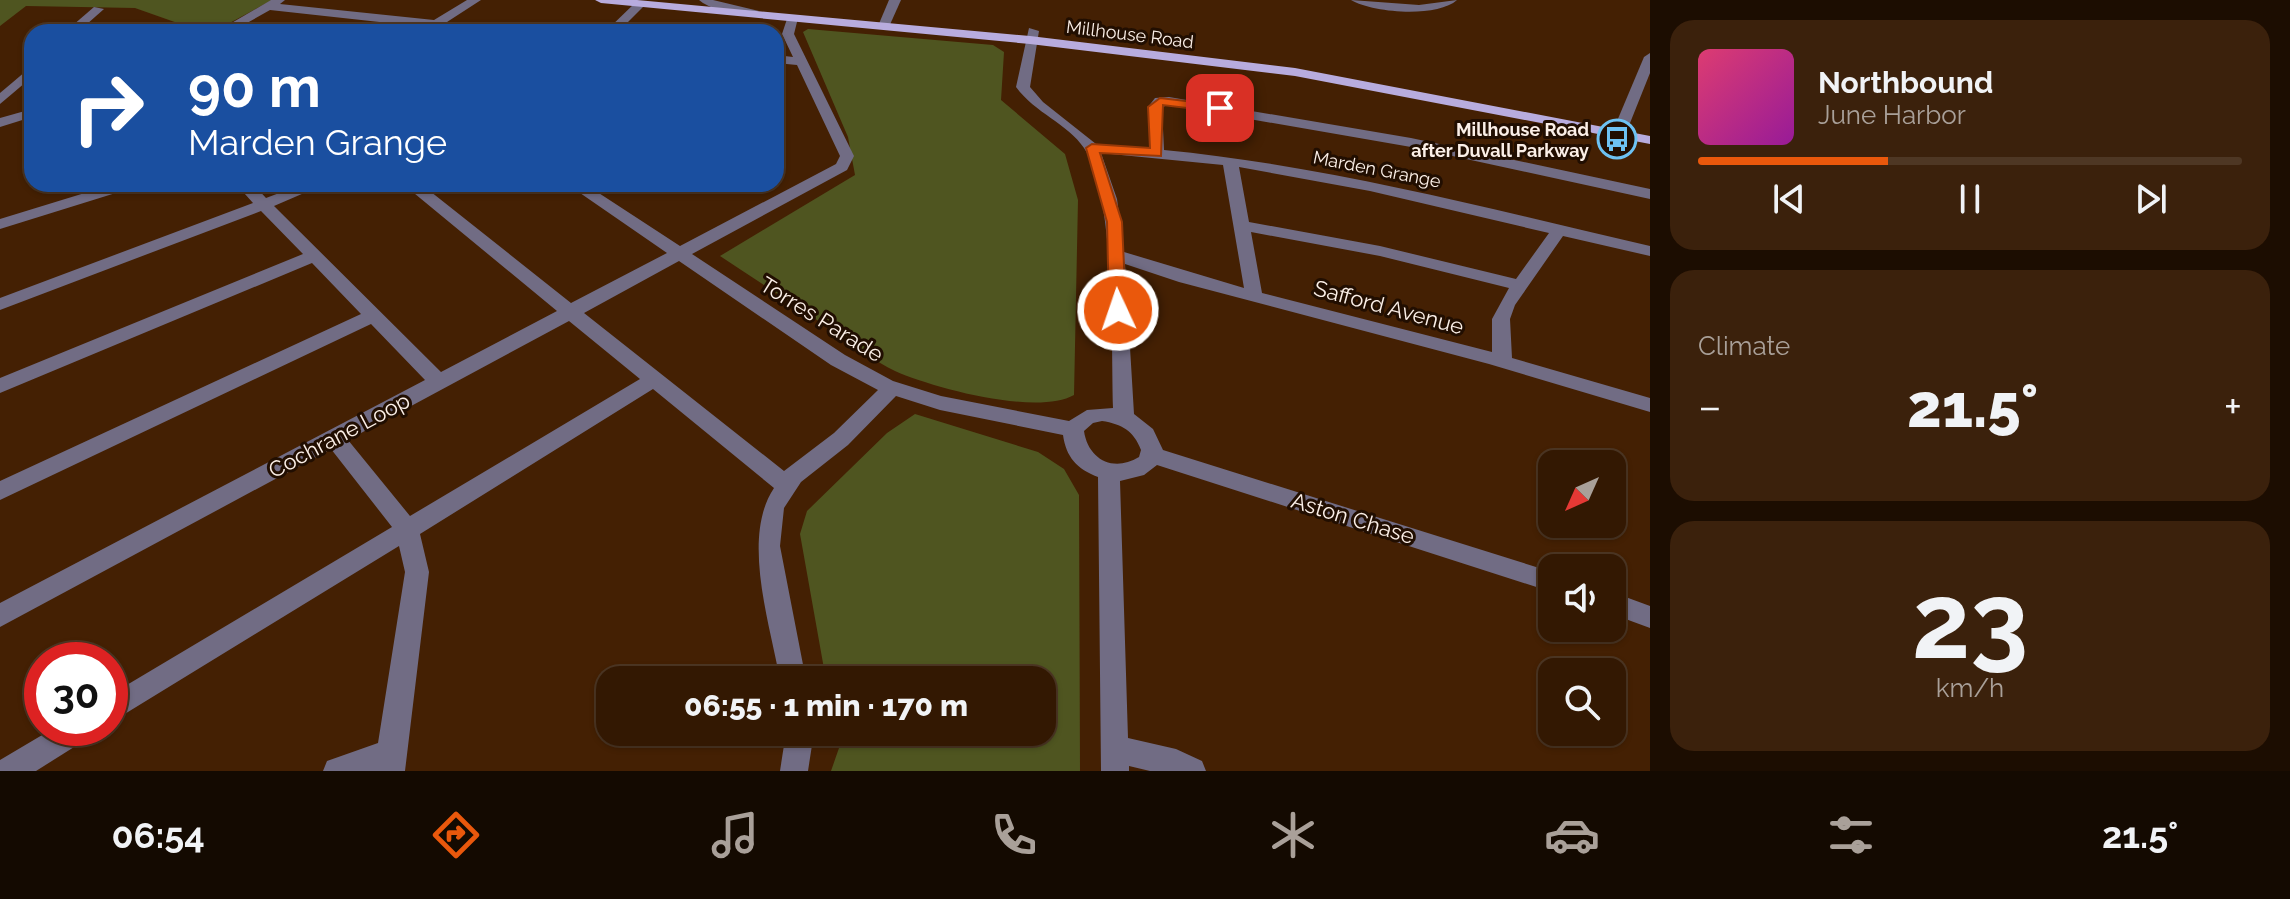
<!DOCTYPE html>
<html lang="en">
<head>
<meta charset="utf-8">
<style>
  :root { --surface:#331802; --page:#3b210c; --text:#f1f3f6; --muted:#a9a099; --line:#4e3724; --accent:#ea580c }
  body { margin:0; font-family:Raleway,sans-serif; background:var(--page); color:var(--text); height:100vh; display:flex; flex-direction:column; font-size:30px; white-space:nowrap }
  * { box-sizing:border-box; margin:0 }
  p { font-size:26px; color:var(--muted) }
  .icon { flex:none; width:44px; height:44px; fill:none; stroke:currentColor; stroke-width:2; stroke-linecap:round; stroke-linejoin:round }
  .map { position:relative; flex:1; overflow:hidden }
  .details { display:flex; flex-direction:column; gap:20px; padding:20px; background:#1c0d01; width:640px }
  .details>* { flex:none }
  .hud { position:absolute; left:24px; top:24px; width:760px; height:168px; border-radius:24px; box-shadow:0 2px 6px #0004,0 0 0 2px var(--line); background:#1a4fa0; color:#fff; overflow:hidden }
  .needle { width:52px; rotate:225deg }
  .buttons { position:absolute; left:1538px; top:450px; display:grid; gap:16px }
  .buttons a { display:grid; place-items:center; width:88px; height:88px; border-radius:16px; background:var(--surface); box-shadow:0 2px 6px #0004,0 0 0 2px var(--line); font-size:40px }
  .speed { position:absolute; left:24px; top:642px; display:flex; gap:16px; font-size:40px; font-weight:700; text-align:center }
  .speed>* { display:grid; place-content:center; width:104px; height:104px; border-radius:50%; background:var(--surface); box-shadow:0 2px 6px #0004,0 0 0 2px var(--line); line-height:1 }
  .speed .limit { border:12px solid #d22; background:#fff; color:#111 }
  .pin { position:absolute; display:grid; place-items:center; width:68px; height:68px; color:#fff; margin:-34px; border-radius:16px; box-shadow:0 4px 12px #0006 }
  .me { position:absolute; width:88px; margin:-44px; rotate:357deg; stroke-linejoin:round; filter:drop-shadow(0 0 6px #0008) }
  .turn { display:flex; align-items:center; gap:28px; height:168px; padding:0 32px; font-size:36px }
  .turn .icon { width:104px; height:104px; stroke-width:2.5 }
  .turn b { display:block; font-size:56px; line-height:68px }
  .big { font-size:60px; font-weight:800; line-height:1.1 }
  .details .widget { flex:1; display:flex; flex-direction:column; justify-content:center; gap:12px; min-width:0; padding:0 28px; border-radius:24px; background:var(--page) }
  .details .dial { align-items:center; gap:0 }
  .dial b { font-size:104px; line-height:1 }
  .song { display:flex; align-items:center; gap:24px }
  .cover { width:96px; height:96px; border-radius:12px; background:linear-gradient(135deg,hsl(340 70% 55%),hsl(300 70% 35%)) }
  .played { height:8px; border-radius:4px; background:linear-gradient(90deg,var(--accent) 35%,var(--line) 35%) }
  .keys { display:flex; justify-content:space-around; direction:ltr }
  .heat { display:flex; justify-content:space-between; align-items:center; font-size:44px; direction:ltr }
  .trip { position:absolute; left:596px; top:666px; width:460px; height:80px; border-radius:24px; background:var(--surface); box-shadow:0 2px 6px #0004,0 0 0 2px var(--line); font-weight:800; line-height:80px; text-align:center }
  .menu { display:flex; height:128px; justify-content:space-around; align-items:center; background:#140a01; color:var(--muted) }
  .menu .icon { width:56px; height:56px }
  .menu .selected { color:var(--accent) }
  .menu b { font-size:36px; color:var(--text) }
  main { display:flex; flex:1; min-height:0 }
  .map>svg:first-child { display:block }
  .green { fill:#4f5520 }
  .lines { fill:none; stroke-linecap:round; stroke-linejoin:round }
  .minor { fill:#716c84; fill-rule:evenodd }
  .major { fill:#b8acde; fill-rule:evenodd }
  .route { fill:#ea580c; stroke:#983908; stroke-width:2 }
  .labels { text-anchor:middle; dominant-baseline:central; stroke-width:6; stroke-linejoin:round; paint-order:stroke }
  .far-street-label { font-size:18px; fill:#fbefe7; stroke:#210e01 }
  .far-poi-label { font-size:18px; font-weight:bold; fill:#fbefe7; stroke:#210e01; text-anchor:end }
  .street-label { font-size:22px; fill:#fbefe7; stroke:#210e01 }
</style>
</head>
<body>
<main>
<div class="map">
<svg width="1650" height="771" viewBox="0 0 1650 771">
  <rect width="100%" height="100%" fill="#442003"/>
  <!-- green -->
  <g class="green">
    <path d="M 0,0 L 272,0 L 213,32 L 203,32 L 135,8 L 26,6 L 0,26 Z"/>
    <path d="M 808,29 L 993,45 L 1004,52 L 1001,100 L 1065,154 L 1078,200 L 1074,395 C 1037,416 933,388 895,371 C 875,362 856,346 838,334 C 799,308 759,282 720,256 L 855,175 L 848,137 L 803,32 Z"/>
    <path d="M 915,414 L 1038,452 L 1064,469 L 1079,495 L 1080,771 L 831,771 L 839,748 L 836,732 L 1042,732 L 1042,680 L 826,680 L 800,534 L 807,511 L 887,433 Z"/>
  </g>
  <g class="lines">
    <!-- minor -->
    <g class="minor">
      <path d="M 271,0 L 285,0 L 280,4 L 434,20 L 467,0 L 481,0 L 447,22 L 508,28 L 514,32 L 438,28 L 431,31 L 425,27 L 270,10 L 231,32 L 216,32 Z"/>
      <path d="M 699,0 L 713,0 L 759,11 C 745,19 712,11 699,0 Z"/>
      <path d="M 889,0 L 901,0 L 888,29 L 880,29 L 878,26 Z"/>
      <path d="M 1351,0 L 1419,5 L 1457,0 C 1437,18 1373,13 1351,0 Z"/>
      <path d="M 636,2 L 646,4 L 618,32 L 605,32 Z"/>
      <path d="M 94,7 L 104,9 L 78,32 L 65,32 Z"/>
      <path d="M 788,16 L 798,18 L 794,34 L 854,156 L 847,170 L 692,254 L 845,355 L 893,381 L 941,396 L 1069,421 L 1087,410 L 1113,408 C 1111,347 1116,196 1084,148 C 1068,124 1035,113 1016,87 L 1029,28 L 1039,31 L 1030,87 L 1043,102 L 1096,144 L 1150,149 L 1148,107 L 1155,98 L 1169,97 L 1411,138 L 1650,189 L 1650,199 L 1411,147 L 1169,105 L 1162,107 L 1164,150 C 1329,166 1490,209 1650,246 L 1650,256 L 1563,236 L 1515,305 L 1510,319 L 1512,358 L 1650,398 L 1650,412 L 1489,364 L 1179,282 L 1125,264 L 1134,414 L 1153,429 L 1163,450 L 1552,572 L 1552,592 L 1157,465 L 1144,475 L 1120,481 L 1128,738 L 1176,749 L 1202,761 L 1206,771 L 1150,771 L 1129,766 L 1129,771 L 1101,771 L 1098,477 C 1077,469 1066,457 1063,435 L 940,410 L 896,396 L 848,445 L 801,482 L 784,508 L 780,546 L 806,680 L 780,680 C 770,624 741,537 774,488 L 653,389 L 420,534 L 429,572 L 405,771 L 323,771 L 327,761 L 378,743 L 405,572 L 399,546 L 110,723 L 110,695 L 392,527 L 331,449 L 0,627 L 0,603 L 425,380 L 371,324 L 0,500 L 0,481 L 361,314 L 312,263 L 0,393 L 0,378 L 303,254 L 261,211 L 0,310 L 0,298 L 253,203 L 236,184 L 253,184 L 266,198 L 303,184 L 325,184 L 274,206 L 441,372 L 557,311 L 403,184 L 421,184 L 571,303 L 667,253 L 567,184 L 585,184 L 680,246 L 836,164 L 840,156 L 797,65 L 776,63 L 776,55 L 793,57 L 782,34 ZM 1101,153 L 1223,165 L 1244,288 L 1124,252 L 1117,199 ZM 1239,167 L 1370,191 L 1549,233 L 1516,279 L 1380,246 L 1249,222 ZM 1251,232 L 1380,256 L 1509,288 L 1492,319 L 1492,352 L 1262,293 ZM 679,261 L 831,365 L 878,390 L 834,433 L 784,471 L 584,313 ZM 569,321 L 640,379 L 410,516 L 348,440 ZM 1102,421 C 1122,424 1134,431 1141,450 L 1139,457 C 1113,473 1088,459 1084,431 L 1093,423 Z"/>
      <path d="M 1650,53 L 1650,73 L 1626,133 L 1624,136 L 1614,136 L 1612,133 L 1644,57 Z"/>
      <path d="M 32,66 L 32,77 L 0,104 L 0,93 Z"/>
      <path d="M 32,109 L 32,117 L 0,127 L 0,118 Z"/>
      <path d="M 114,184 L 138,184 L 135,187 L 0,229 L 0,219 Z"/>
      <path d="M 1612,592 L 1650,606 L 1650,628 L 1612,614 Z"/>
      <path d="M 54,728 L 94,728 L 90,737 L 36,771 L 0,771 L 0,760 Z"/>
      <path d="M 786,732 L 814,732 L 808,771 L 780,771 Z"/>
    </g>
    <!-- major -->
    <path class="major" d="M 595,0 L 637,0 L 1030,36 L 1295,68 L 1650,136 L 1650,144 L 1295,76 L 1030,44 L 601,3 Z"/>
  </g>
  <!-- route -->
  <path class="route" d="M 1160,98 L 1220,105 L 1227,108 L 1220,112 L 1163,105 L 1161,156 L 1100,153 L 1122,222 L 1126,310 L 1118,315 L 1109,310 L 1107,222 L 1086,148 L 1092,144 L 1150,148 L 1148,107 Z"/>
  <!-- icons -->
  <defs>
    <symbol id="bus-ring" viewBox="-11 -11 22 22"><circle r="9.5" fill="#210e01" stroke="#6dc2f3" stroke-width="1.5"/><path d="M-5-6H5V4H4V6H2V4H-2V6H-4V4H-5ZM-3.5-4V0h7V-4ZM-3.5 1.2v1.5H-2V1.2ZM2 1.2v1.5H3.5V1.2Z" fill="#6dc2f3"/></symbol>
  </defs>
  <g fill-rule="evenodd">
    <use href="#bus-ring" x="1595" y="117" width="44" height="44"/>
  </g>
  <g class="labels">
    <!-- far-street labels -->
    <g class="far-street-label">
      <text transform="translate(1130 34) rotate(7)">Millhouse Road</text>
      <text transform="translate(1377 169) rotate(11)">Marden Grange</text>
    </g>
    <!-- far-poi labels -->
    <g class="far-poi-label">
      <text x="1589" y="129">Millhouse Road<tspan x="1589" dy="21">after Duvall Parkway</tspan></text>
    </g>
    <!-- street labels -->
    <g class="street-label">
      <text transform="translate(1389 307) rotate(15)">Safford Avenue</text>
      <text transform="translate(822 319) rotate(32)">Torres Parade</text>
      <text transform="translate(339 435) rotate(-28)">Cochrane Loop</text>
      <text transform="translate(1353 518) rotate(17)">Aston Chase</text>
    </g>
  </g>
</svg>
<div class="buttons">
<a><svg class="needle" viewBox="-14 -14 28 28"><path d="M0-13l5 13h-10z" fill="#e53935"/><path d="M0 13l5-13h-10z" fill="#a9a099"/></svg></a>
<a><svg class="icon" aria-label="sound" viewBox="0 0 24 24"><path d="M4 9h4l5-4v14l-5-4H4zM17 9q2 3 0 6"/></svg></a>
<a><svg class="icon" aria-label="search" viewBox="0 0 24 24"><circle cx="10" cy="10" r="6"/><path d="M15 15l6 6"/></svg></a>
</div>
<div class="speed"><div class="limit">30</div></div>
<div class="pin" style="left:1220px;top:108px;background:#d93025"><svg class="icon" aria-label="arrive" viewBox="0 0 24 24"><path d="M6 21V4h12l-3 4 3 4H6"/></svg></div>
<svg class="me" style="left:1118px;top:310px" viewBox="-20 -20 40 40"><circle r="17" fill="#ea580c" stroke="#fff" stroke-width="3"/><path d="M0-11L8 9 0 5-8 9z" fill="#fff"/></svg>
<div class="trip">06:55 · 1 min · 170 m</div>
<div class="hud">
<div class="turn"><svg class="icon" aria-label="right" viewBox="0 0 24 24"><path d="M7 20v-9h11M14 6l5 5-5 5"/></svg><div><b>90 m</b>Marden Grange</div></div>
</div>
</div>
<section class="details">
<div class="widget">
<div class="song"><i class="cover"></i><div><b>Northbound</b><p>June Harbor</p></div></div>
<div class="played"></div>
<div class="keys"><svg class="icon" aria-label="previous" viewBox="0 0 24 24"><path d="M18 5L8 12l10 7zM5 5v14"/></svg><svg class="icon" aria-label="pause" viewBox="0 0 24 24"><path d="M8 5v14M16 5v14"/></svg><svg class="icon" aria-label="next" viewBox="0 0 24 24"><path d="M6 5l10 7-10 7zM19 5v14"/></svg></div>
</div>
<div class="widget"><p>Climate</p>
<div class="heat"><a>−</a><b class="big">21.5°</b><a>+</a></div>
</div>
<div class="widget dial"><b>23</b><p>km/h</p></div>
</section>
</main>
<nav class="menu">
<b>06:54</b>
<svg class="icon selected" aria-label="directions" viewBox="0 0 24 24"><path d="M12 3l9 9-9 9-9-9zM9 14v-3h6M13 9l2 2-2 2"/></svg>
<svg class="icon" aria-label="music" viewBox="0 0 24 24"><path d="M9 18V5l10-2v13"/><circle cx="6" cy="18" r="3"/><circle cx="16" cy="16" r="3"/></svg>
<svg class="icon" aria-label="phone" viewBox="0 0 24 24"><path d="M5 4h4l2 5-3 2q2 4 5 5l2-3 5 2v4C11 20 4 13 5 4z"/></svg>
<svg class="icon" aria-label="climate" viewBox="0 0 24 24"><path d="M12 3v18M4 7l16 10M4 17L20 7"/></svg>
<svg class="icon" aria-label="car" viewBox="0 0 24 24"><path d="M5 17H2v-5l4-1 3-4h7l3 4 3 1v5h-3M9 17h6M6 11h13"/><circle cx="7" cy="17" r="2"/><circle cx="17" cy="17" r="2"/></svg>
<svg class="icon" aria-label="filters" viewBox="0 0 24 24"><path d="M4 7h16M4 17h16"/><circle cx="9" cy="7" r="2"/><circle cx="15" cy="17" r="2"/></svg>
<b>21.5°</b>
</nav>
</body>
</html>
